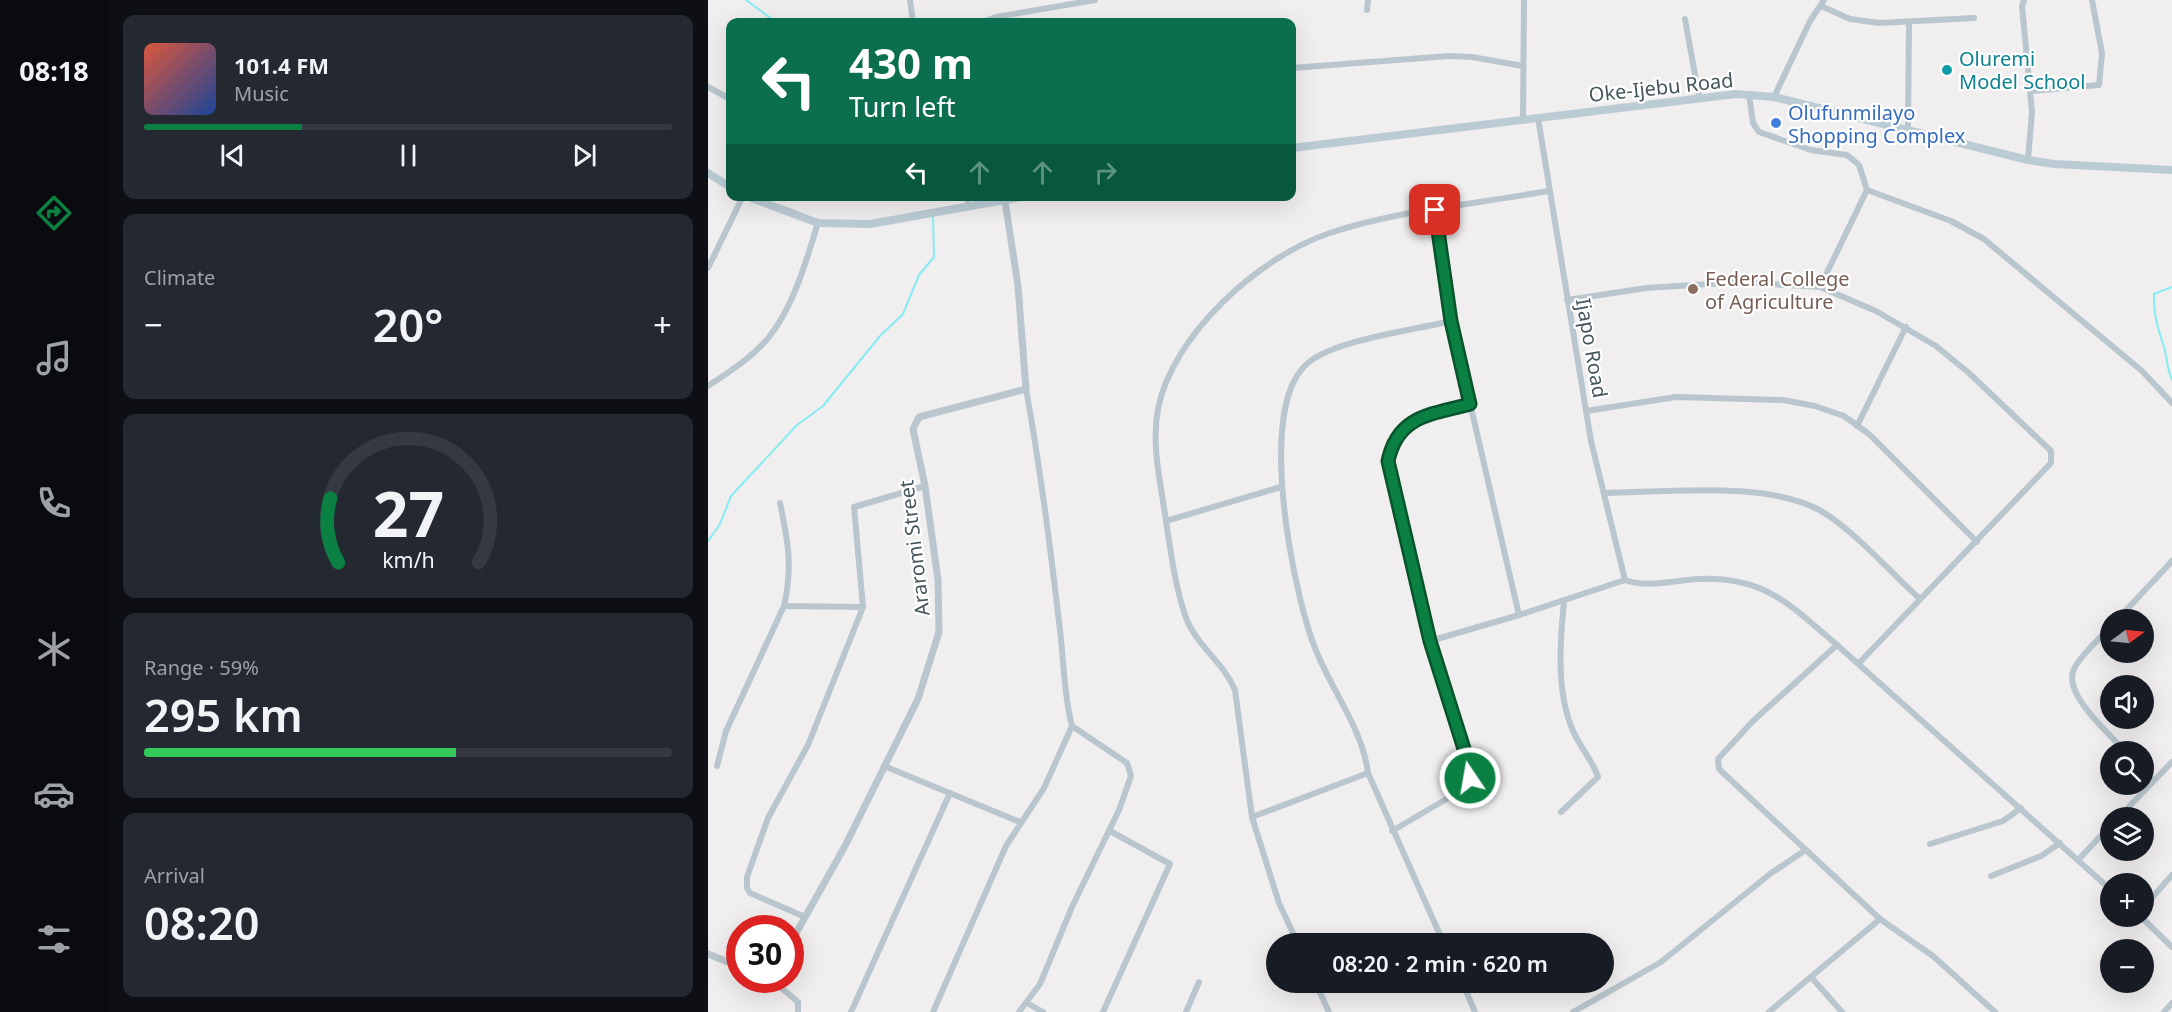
<!DOCTYPE html>
<html lang="en">
<head>
<meta charset="utf-8">
<style>
  :root { --surface:#171b24; --page:#242831; --text:#f1f3f6; --muted:#9ea1a6; --line:#363941; --accent:#0b8043 }
  body { margin:0; font-family:"Noto Sans",sans-serif; background:var(--page); color:var(--text); height:100vh; display:flex; flex-direction:column; font-size:22px; white-space:nowrap }
  * { box-sizing:border-box; margin:0 }
  p { font-size:20px; color:var(--muted) }
  .icon { flex:none; width:33px; height:33px; fill:none; stroke:currentColor; stroke-width:2; stroke-linecap:round; stroke-linejoin:round }
  .map { position:relative; flex:1; overflow:hidden }
  .panel { display:flex; flex-direction:column; gap:15px; padding:15px; background:#0d0f14; width:600px }
  .panel>* { flex:none }
  .top-card { position:absolute; left:18px; top:18px; width:570px; height:183px; border-radius:12px; box-shadow:0 6px 24px #0002; background:#0b6e4f; color:#fff; overflow:hidden }
  .needle { width:39px; rotate:75deg }
  .buttons { position:absolute; left:1392px; top:609px; display:grid; gap:12px }
  .buttons a { display:grid; place-items:center; width:54px; height:54px; border-radius:50%; background:var(--surface); box-shadow:0 6px 24px #0002; font-size:30px }
  .speed { position:absolute; left:18px; top:915px; display:flex; gap:12px; font-size:30px; font-weight:700; text-align:center }
  .speed>* { display:grid; place-content:center; width:78px; height:78px; border-radius:50%; background:var(--surface); box-shadow:0 6px 24px #0002; line-height:1 }
  .speed .limit { border:9px solid #d22; background:#fff; color:#111 }
  .pin { position:absolute; display:grid; place-items:center; width:51px; height:51px; color:#fff; margin:-26px; border-radius:12px; box-shadow:0 3px 9px #0006 }
  .me { position:absolute; width:66px; margin:-33px; rotate:348deg; stroke-linejoin:round; filter:drop-shadow(0 0 4px #0008) }
  .turn { display:flex; align-items:center; gap:21px; height:126px; padding:0 24px; font-size:27px }
  .turn .icon { width:78px; height:78px; stroke-width:2.5 }
  .turn b { display:block; font-size:42px; line-height:51px }
  .lanes { display:flex; align-items:center; height:57px; padding:0 24px; background:#0003; justify-content:center; gap:30px; direction:ltr }
  .lanes .off { opacity:.35 }
  .big { font-size:45px; font-weight:600; line-height:1.1 }
  .panel .widget { flex:1; display:flex; flex-direction:column; justify-content:center; gap:9px; min-width:0; padding:0 21px; border-radius:12px; background:var(--page) }
  .panel .dial { align-items:center; gap:0 }
  .dial svg { height:156px; overflow:visible; fill:none; stroke:var(--line); stroke-width:7; stroke-linecap:round; text-anchor:middle }
  .dial text { fill:var(--text); stroke:none }
  .song { display:flex; align-items:center; gap:18px }
  .cover { width:72px; height:72px; border-radius:9px; background:linear-gradient(135deg,hsl(10 70% 55%),hsl(220 70% 35%)) }
  .played { height:6px; border-radius:3px; background:linear-gradient(90deg,var(--accent) 30%,var(--line) 30%) }
  .keys { display:flex; justify-content:space-around; direction:ltr }
  .heat { display:flex; justify-content:space-between; align-items:center; font-size:33px; direction:ltr }
  .charge { height:9px; border-radius:4px; background:linear-gradient(90deg,#34c759 59%,var(--line) 0) }
  .trip { position:absolute; left:558px; top:933px; width:348px; height:60px; border-radius:30px; background:var(--surface); box-shadow:0 6px 24px #0002; font-weight:600; line-height:60px; text-align:center }
  main { display:flex; flex:1; min-height:0 }
  .tabs { display:flex; flex-direction:column; width:108px; justify-content:space-around; align-items:center; background:#090b0e; color:var(--muted) }
  .tabs .icon { width:42px; height:42px }
  .tabs .selected { color:var(--accent) }
  .tabs b { font-size:27px; color:var(--text) }
  .map>svg:first-child { display:block }
  .lines { fill:none; stroke-linecap:round; stroke-linejoin:round }
  .stream { stroke:#84ecf2; stroke-width:2 }
  .minor { stroke:#b9c6cd; stroke-width:6 }
  .tertiary { stroke:#b9c6cd; stroke-width:7 }
  .secondary { stroke:#bbcbd4; stroke-width:8 }
  .route-casing { stroke:#07532c; stroke-width:15 }
  .route { stroke:#0b8043; stroke-width:10 }
  .culture-dot { fill:#0f9aa8; stroke:#fff; stroke-width:2 }
  .shop-dot { fill:#3f7fe0; stroke:#fff; stroke-width:2 }
  .education-dot { fill:#8d6e63; stroke:#fff; stroke-width:2 }
  .labels { text-anchor:middle; dominant-baseline:central; stroke-width:4.5; stroke-linejoin:round; paint-order:stroke }
  .culture-label { font-size:20px; fill:#0d838f; stroke:#fff; text-anchor:start }
  .street-label { font-size:20px; fill:#45565d; stroke:#fff }
  .shop-label { font-size:20px; fill:#366cbe; stroke:#fff; text-anchor:start }
  .education-label { font-size:20px; fill:#785e54; stroke:#fff; text-anchor:start }
</style>
</head>
<body>
<main>
<nav class="tabs">
<b>08:18</b>
<svg class="icon selected" aria-label="directions" viewBox="0 0 24 24"><path d="M12 3l9 9-9 9-9-9zM9 14v-3h6M13 9l2 2-2 2"/></svg>
<svg class="icon" aria-label="music" viewBox="0 0 24 24"><path d="M9 18V5l10-2v13"/><circle cx="6" cy="18" r="3"/><circle cx="16" cy="16" r="3"/></svg>
<svg class="icon" aria-label="phone" viewBox="0 0 24 24"><path d="M5 4h4l2 5-3 2q2 4 5 5l2-3 5 2v4C11 20 4 13 5 4z"/></svg>
<svg class="icon" aria-label="climate" viewBox="0 0 24 24"><path d="M12 3v18M4 7l16 10M4 17L20 7"/></svg>
<svg class="icon" aria-label="car" viewBox="0 0 24 24"><path d="M5 17H2v-5l4-1 3-4h7l3 4 3 1v5h-3M9 17h6M6 11h13"/><circle cx="7" cy="17" r="2"/><circle cx="17" cy="17" r="2"/></svg>
<svg class="icon" aria-label="filters" viewBox="0 0 24 24"><path d="M4 7h16M4 17h16"/><circle cx="9" cy="7" r="2"/><circle cx="15" cy="17" r="2"/></svg>
</nav>
<section class="panel">
<div class="widget">
<div class="song"><i class="cover"></i><div><b>101.4 FM</b><p>Music</p></div></div>
<div class="played"></div>
<div class="keys"><svg class="icon" aria-label="previous" viewBox="0 0 24 24"><path d="M18 5L8 12l10 7zM5 5v14"/></svg><svg class="icon" aria-label="pause" viewBox="0 0 24 24"><path d="M8 5v14M16 5v14"/></svg><svg class="icon" aria-label="next" viewBox="0 0 24 24"><path d="M6 5l10 7-10 7zM19 5v14"/></svg></div>
</div>
<div class="widget"><p>Climate</p>
<div class="heat"><a>−</a><b class="big">20°</b><a>+</a></div>
</div>
<div class="widget dial"><svg viewBox="0 0 100 80">
<path d="M14 69A42 42 0 1 1 86 69"/>
<path d="M14 69A42 42 0 0 1 10 36" stroke="#0b8043"/>
<text x="50" y="56" font-size="32" font-weight="700">27</text>
<text x="50" y="72" font-size="11">km/h</text>
</svg></div>
<div class="widget"><p>Range · 59%</p><b class="big">295 km</b><div class="charge"></div></div>
<div class="widget"><p>Arrival</p><b class="big">08:20</b></div>
</section>
<div class="map">
<svg width="1464" height="1012" viewBox="0 0 1464 1012">
  <rect width="100%" height="100%" fill="#f1eeef"/>
  <g class="lines">
    <!-- stream -->
    <g class="stream">
      <path d="M 38,0 L 68,22"/>
      <path d="M 1464,287 L 1446,294 C 1446,317 1449,326 1456,347 C 1459,358 1459,369 1464,380"/>
      <path d="M 0,541 L 12,524 L 23,496 L 89,425 L 115,406 L 172,336 L 195,314 L 211,275 L 226,257 L 225,216"/>
    </g>
    <!-- minor -->
    <g class="minor">
      <path d="M 202,0 L 205,22"/>
      <path d="M 1316,0 L 1314,6 L 1324,112 L 1320,160"/>
      <path d="M 1113,6 L 1142,19 L 1171,23 L 1266,18"/>
      <path d="M 659,10 L 660,0"/>
      <path d="M 977,19 L 991,97"/>
      <path d="M 275,22 L 288,17 L 387,0"/>
      <path d="M 584,68 L 741,56 L 764,57 L 815,66"/>
      <path d="M 0,87 L 22,99"/>
      <path d="M 1323,91 L 1391,85 L 1394,53 L 1384,0"/>
      <path d="M 1041,94 L 1045,123 L 1051,132 L 1103,150 L 1139,155 L 1151,165 L 1159,190 L 1112,287"/>
      <path d="M 1066,97 L 1102,21 L 1116,0"/>
      <path d="M 830,118 L 883,441 L 917,580"/>
      <path d="M 815,121 L 816,0"/>
      <path d="M 1200,130 L 1201,23"/>
      <path d="M 1159,190 L 1243,221 L 1276,239 L 1434,371 L 1464,403"/>
      <path d="M 259,196 L 261,207"/>
      <path d="M 0,268 L 35,196"/>
      <path d="M 859,300 L 938,288 L 1032,282 L 1112,287 L 1168,311 L 1228,346 L 1261,373 L 1343,451 L 1343,463 L 1151,663"/>
      <path d="M 0,386 C 21,372 45,357 61,337 C 86,306 98,261 110,223"/>
      <path d="M 878,411 L 968,397 L 1075,400 L 1107,406 L 1136,416 L 1161,434 L 1269,542"/>
      <path d="M 1149,426 L 1198,327"/>
      <path d="M 896,493 C 958,492 1069,479 1121,516 C 1153,538 1183,573 1212,599"/>
      <path d="M 72,503 C 80,541 85,567 76,606"/>
      <path d="M 458,521 L 573,487"/>
      <path d="M 811,615 L 917,580 C 939,588 965,581 989,579 C 1057,576 1081,604 1129,645 L 1402,889"/>
      <path d="M 1409,620 L 1464,561"/>
      <path d="M 1402,627 C 1391,640 1373,654 1366,669 C 1354,694 1402,734 1418,752"/>
      <path d="M 722,641 L 811,615 L 743,321 L 727,210"/>
      <path d="M 1129,645 L 1045,721 L 1010,759 L 1011,769 L 1172,919 L 1225,956 L 1287,1012"/>
      <path d="M 9,766 L 18,731 L 76,606 L 155,607"/>
      <path d="M 176,766 L 312,822"/>
      <path d="M 1436,771 L 1445,781"/>
      <path d="M 660,773 C 654,725 619,685 604,640 C 584,583 548,405 600,363 C 627,340 706,330 743,321"/>
      <path d="M 853,812 L 890,777 C 885,761 872,747 865,731 C 848,692 852,642 856,601"/>
      <path d="M 544,817 L 660,773 L 736,944"/>
      <path d="M 1410,818 L 1464,762"/>
      <path d="M 684,831 L 752,791 L 759,785 L 763,771 L 722,641 L 680,461 C 690,416 723,415 762,404"/>
      <path d="M 1222,844 L 1295,821 L 1313,808"/>
      <path d="M 1371,859 L 1402,826"/>
      <path d="M 1283,876 L 1333,856 L 1352,843"/>
      <path d="M 1436,907 L 1464,875"/>
      <path d="M 1432,916 L 1464,947"/>
      <path d="M 97,917 L 42,893 L 39,888 L 39,877 L 60,818 L 100,745 L 155,607 L 146,507 L 217,486"/>
      <path d="M 590,944 L 571,903 L 544,817 L 527,690 C 515,661 487,645 477,615 C 467,585 463,553 458,521 C 453,484 443,446 450,409 C 464,335 552,256 622,233 C 691,210 768,204 840,191"/>
      <path d="M 1103,977 L 1134,1012"/>
      <path d="M 64,980 L 90,1002 L 90,1012"/>
      <path d="M 607,982 L 621,1012"/>
      <path d="M 754,982 L 767,1012"/>
      <path d="M 319,1003 L 335,1012"/>
      <path d="M 143,1012 L 242,793"/>
      <path d="M 225,1012 L 298,846 L 336,788 L 364,726"/>
      <path d="M 311,1012 L 332,984 L 364,907 L 411,810 L 423,776 L 419,763 L 364,726 C 355,692 356,657 351,622 C 342,544 332,466 318,389"/>
      <path d="M 395,1012 L 462,864 L 402,831"/>
      <path d="M 478,1012 L 491,982"/>
      <path d="M 865,1012 L 953,962 L 1062,874 L 1096,851"/>
      <path d="M 1061,1012 L 1172,919"/>
      <path d="M 1456,1012 L 1464,1003"/>
    </g>
    <!-- tertiary -->
    <g class="tertiary">
      <path d="M 82,944 L 137,846 L 210,699 L 231,632 L 230,580 L 217,486 L 205,429 L 211,417 L 318,389 L 310,286 L 297,201"/>
      <path d="M 0,954 L 32,967"/>
    </g>
    <!-- secondary -->
    <g class="secondary">
      <path d="M 584,148 L 1028,94 L 1066,97 L 1320,160 L 1346,164 L 1464,170"/>
      <path d="M 0,173 L 22,187"/>
      <path d="M 38,196 L 110,223 L 162,224 L 319,196"/>
    </g>
  </g>
  <g class="lines">
    <defs>
      <path id="route" d="M 727,210 L 743,321 L 762,404 C 723,415 690,415 680,461 L 722,641 L 763,771 L 762,778"/>
    </defs>
    <!-- route casing -->
    <use href="#route" class="route-casing"/>
    <!-- route -->
    <use href="#route" class="route"/>
  </g>
  <!-- markers -->
  <circle class="culture-dot" cx="1239" cy="70" r="6"/>
  <circle class="shop-dot" cx="1068" cy="123" r="6"/>
  <circle class="education-dot" cx="985" cy="289" r="6"/>
  <g class="labels">
    <!-- culture labels -->
    <g class="culture-label">
      <text x="1251" y="58">Oluremi<tspan x="1251" dy="23">Model School</tspan></text>
    </g>
    <!-- street labels -->
    <g class="street-label">
      <text transform="translate(953 87) rotate(-6)">Oke-Ijebu Road</text>
      <text transform="translate(884 348) rotate(80)">Ijapo Road</text>
      <text transform="translate(206 548) rotate(-97)">Araromi Street</text>
    </g>
    <!-- shop labels -->
    <g class="shop-label">
      <text x="1080" y="112">Olufunmilayo<tspan x="1080" dy="23">Shopping Complex</tspan></text>
    </g>
    <!-- education labels -->
    <g class="education-label">
      <text x="997" y="278">Federal College<tspan x="997" dy="23">of Agriculture</tspan></text>
    </g>
  </g>
</svg>
<div class="buttons">
<a><svg class="needle" viewBox="-14 -14 28 28"><path d="M0-13l5 13h-10z" fill="#e53935"/><path d="M0 13l5-13h-10z" fill="#9ea1a6"/></svg></a>
<a><svg class="icon" aria-label="sound" viewBox="0 0 24 24"><path d="M4 9h4l5-4v14l-5-4H4zM17 9q2 3 0 6"/></svg></a>
<a><svg class="icon" aria-label="search" viewBox="0 0 24 24"><circle cx="10" cy="10" r="6"/><path d="M15 15l6 6"/></svg></a>
<a><svg class="icon" aria-label="layers" viewBox="0 0 24 24"><path d="M12 4l9 5-9 5-9-5zM3 14l9 5 9-5"/></svg></a>
<a>+</a>
<a>−</a>
</div>
<div class="speed"><div class="limit">30</div></div>
<div class="pin" style="left:727px;top:210px;background:#d93025"><svg class="icon" aria-label="arrive" viewBox="0 0 24 24"><path d="M6 21V4h12l-3 4 3 4H6"/></svg></div>
<svg class="me" style="left:762px;top:778px" viewBox="-20 -20 40 40"><circle r="17" fill="#0b8043" stroke="#fff" stroke-width="3"/><path d="M0-11L8 9 0 5-8 9z" fill="#fff"/></svg>
<div class="trip">08:20 · 2 min · 620 m</div>
<div class="top-card">
<div class="turn"><svg class="icon" aria-label="left" viewBox="0 0 24 24"><path d="M17 20v-9H6M10 6l-5 5 5 5"/></svg><div><b>430 m</b>Turn left</div></div>
<div class="lanes"><svg class="icon" aria-label="left" viewBox="0 0 24 24"><path d="M17 20v-9H6M10 6l-5 5 5 5"/></svg><svg class="icon off" aria-label="ahead" viewBox="0 0 24 24"><path d="M12 20V5M6 11l6-6 6 6"/></svg><svg class="icon off" aria-label="ahead" viewBox="0 0 24 24"><path d="M12 20V5M6 11l6-6 6 6"/></svg><svg class="icon off" aria-label="right" viewBox="0 0 24 24"><path d="M7 20v-9h11M14 6l5 5-5 5"/></svg></div>
</div>
</div>
</main>
</body>
</html>
